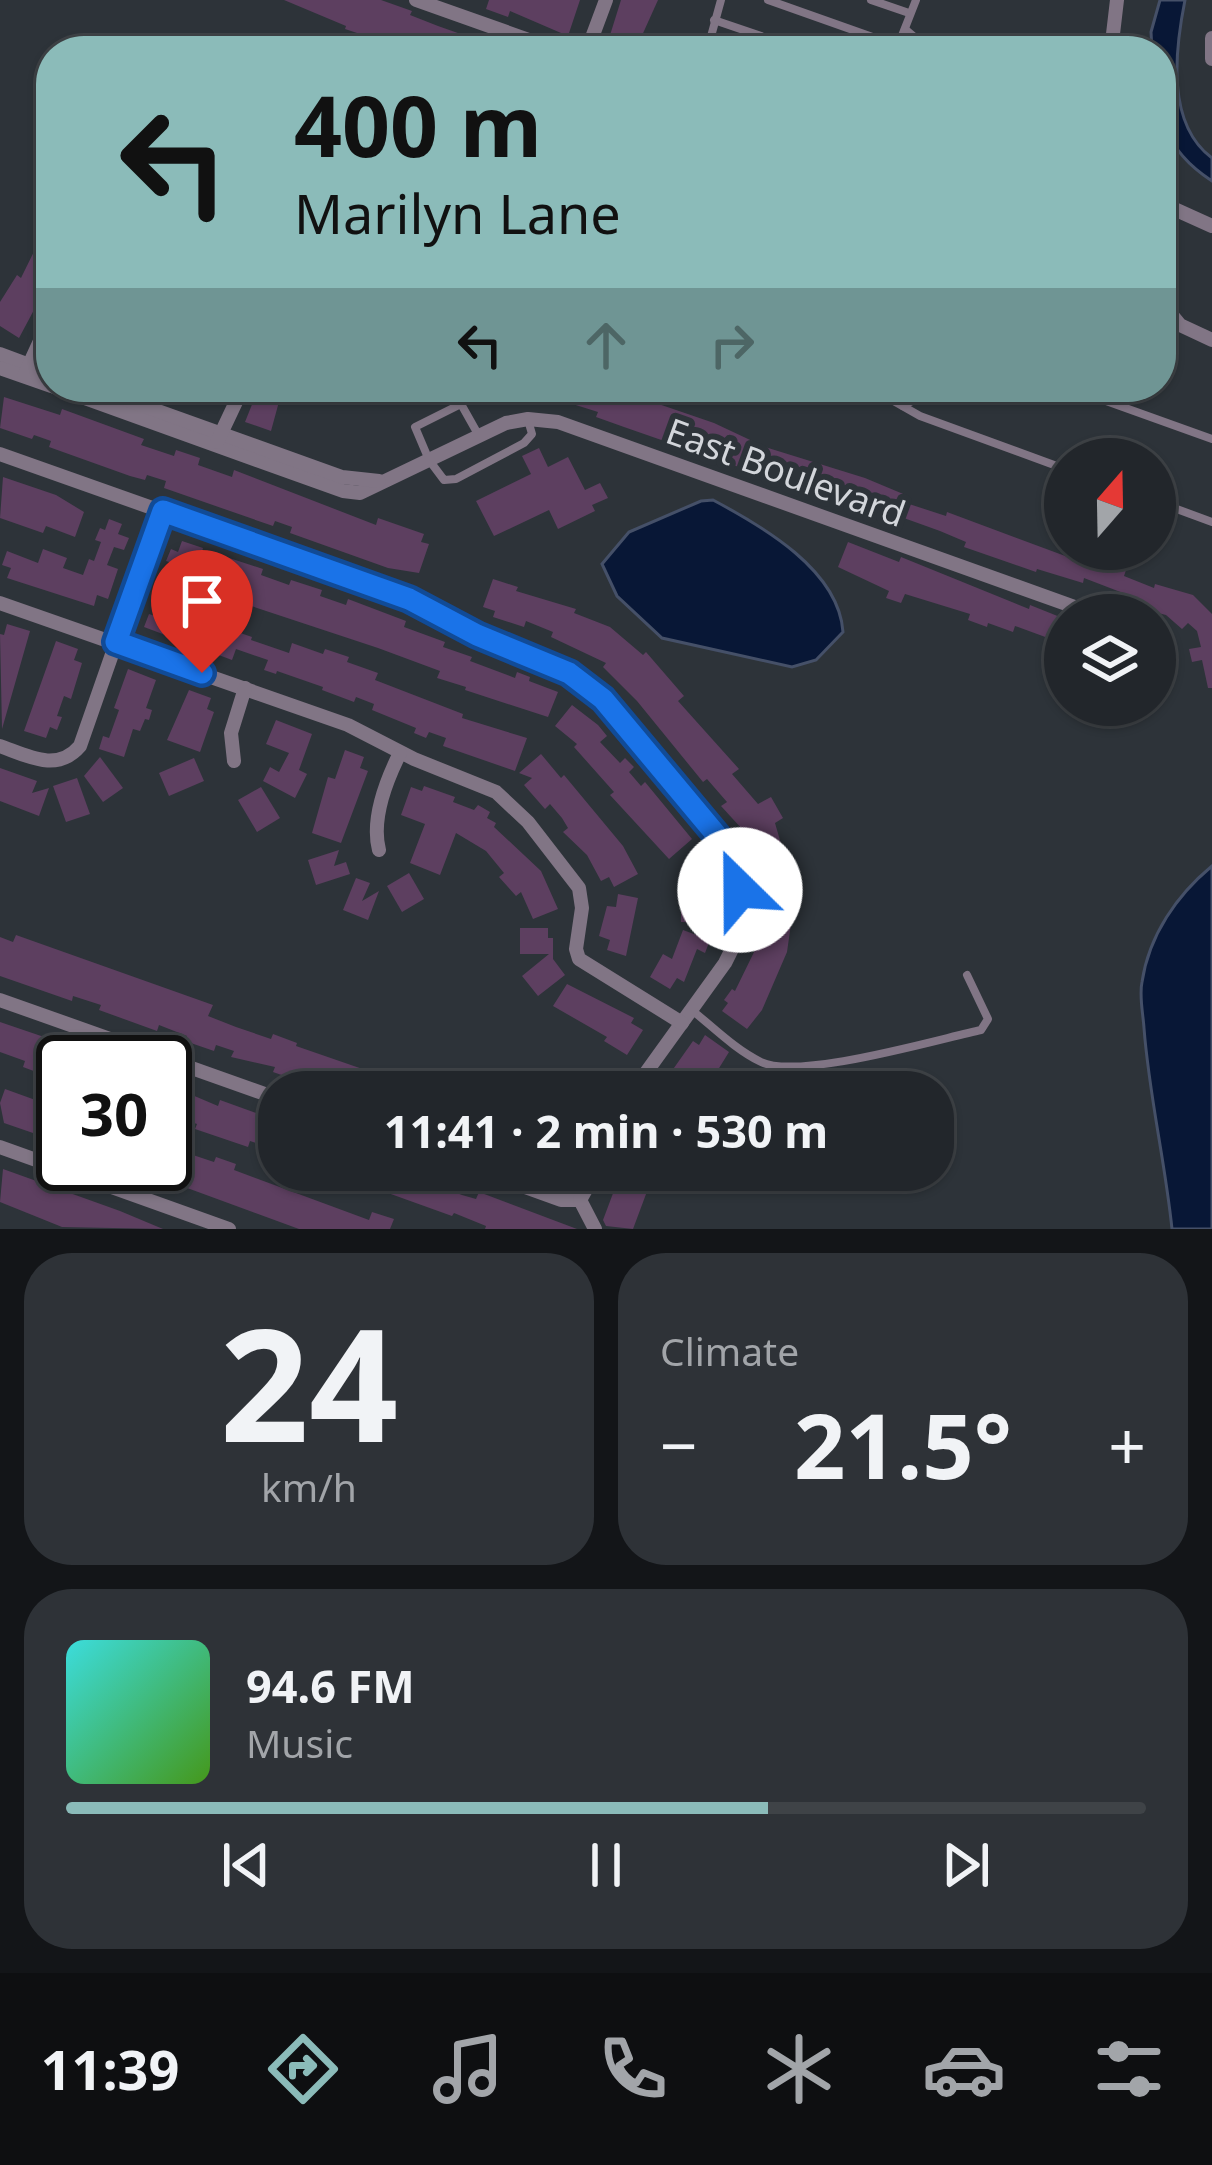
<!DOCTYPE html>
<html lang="en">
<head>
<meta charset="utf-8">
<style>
  :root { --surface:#22262b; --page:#2e3237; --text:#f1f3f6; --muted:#a2a5a9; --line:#3f4347; --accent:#8bbbb9 }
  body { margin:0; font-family:"Noto Sans",sans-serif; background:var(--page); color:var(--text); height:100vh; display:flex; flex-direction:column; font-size:45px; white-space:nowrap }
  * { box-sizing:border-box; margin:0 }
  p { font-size:39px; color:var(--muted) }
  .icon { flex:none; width:66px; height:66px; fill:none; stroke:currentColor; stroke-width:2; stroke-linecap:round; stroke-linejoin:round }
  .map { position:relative; height:1229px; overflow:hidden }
  .side { display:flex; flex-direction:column; gap:24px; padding:24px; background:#131518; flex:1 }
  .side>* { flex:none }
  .top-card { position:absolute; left:36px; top:36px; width:1140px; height:366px; border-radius:48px; box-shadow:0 3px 9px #0004,0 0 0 3px var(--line); background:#8bbbb9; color:#111; overflow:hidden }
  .needle { width:78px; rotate:20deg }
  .buttons { position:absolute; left:1044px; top:438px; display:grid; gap:24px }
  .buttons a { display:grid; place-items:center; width:132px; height:132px; border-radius:50%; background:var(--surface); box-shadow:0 3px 9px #0004,0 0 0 3px var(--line); font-size:60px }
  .speed { position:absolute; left:36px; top:1035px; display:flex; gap:24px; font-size:60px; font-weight:700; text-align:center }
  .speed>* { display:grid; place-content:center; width:156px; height:156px; border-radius:50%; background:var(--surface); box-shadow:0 3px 9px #0004,0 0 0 3px var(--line); line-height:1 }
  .speed .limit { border:6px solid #111; border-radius:18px; background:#fff; color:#111 }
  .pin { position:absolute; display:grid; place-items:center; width:102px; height:102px; color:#fff; margin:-123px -51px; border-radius:50% 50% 50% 0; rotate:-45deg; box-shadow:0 0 12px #0007 }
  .pin .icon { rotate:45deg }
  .me { position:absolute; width:132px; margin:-66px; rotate:337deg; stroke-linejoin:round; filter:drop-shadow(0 0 9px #0008) }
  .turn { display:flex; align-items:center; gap:42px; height:252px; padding:0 60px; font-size:54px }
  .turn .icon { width:156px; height:156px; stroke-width:2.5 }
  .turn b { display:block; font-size:84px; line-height:102px }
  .lanes { display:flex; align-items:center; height:114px; padding:0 60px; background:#0003; justify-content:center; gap:60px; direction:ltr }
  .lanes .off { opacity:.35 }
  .big { font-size:90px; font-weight:700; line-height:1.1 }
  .side .tile { flex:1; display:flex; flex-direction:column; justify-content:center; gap:18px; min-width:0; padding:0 42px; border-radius:48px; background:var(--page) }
  .side .dial { align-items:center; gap:0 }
  .dial b { font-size:156px; line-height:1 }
  .song { display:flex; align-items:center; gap:36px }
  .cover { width:144px; height:144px; border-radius:18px; background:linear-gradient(135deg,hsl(180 70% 55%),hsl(100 70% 35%)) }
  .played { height:12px; border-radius:6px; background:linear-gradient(90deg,var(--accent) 65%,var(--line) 65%) }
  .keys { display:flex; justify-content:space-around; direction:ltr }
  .heat { display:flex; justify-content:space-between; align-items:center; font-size:66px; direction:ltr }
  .side .tiles { flex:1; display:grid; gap:24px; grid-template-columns:1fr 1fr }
  .tile:last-child { grid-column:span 2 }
  .trip { position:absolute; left:258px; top:1071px; width:696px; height:120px; border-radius:48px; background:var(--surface); box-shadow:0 3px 9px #0004,0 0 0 3px var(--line); font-weight:700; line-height:120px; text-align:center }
  .menu { display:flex; height:192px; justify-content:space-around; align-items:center; background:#0e0f11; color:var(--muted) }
  .menu .icon { width:84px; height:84px }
  .menu .active { color:var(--accent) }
  .menu b { font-size:54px; color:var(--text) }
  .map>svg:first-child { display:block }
  .water { fill:#081736; stroke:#455068; stroke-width:3 }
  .building { fill:#5d3f60 }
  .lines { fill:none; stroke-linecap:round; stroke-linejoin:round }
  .service { stroke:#817585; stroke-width:8 }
  .minor { stroke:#817585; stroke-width:14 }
  .route-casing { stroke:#114b97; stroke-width:30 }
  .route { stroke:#1a73e8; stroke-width:21 }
  .labels { text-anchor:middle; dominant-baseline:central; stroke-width:12; stroke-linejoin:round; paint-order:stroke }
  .street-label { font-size:36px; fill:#d3d6db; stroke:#2d3339 }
</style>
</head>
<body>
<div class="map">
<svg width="1212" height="1229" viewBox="0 0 1212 1229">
  <rect width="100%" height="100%" fill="#2d3339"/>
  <!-- water -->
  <g class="water">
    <path d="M 1160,0 L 1185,0 C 1175,50 1166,124 1212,158 L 1212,181 C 1156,144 1161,112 1161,51 L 1152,51 L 1151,32 Z"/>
    <path d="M 713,500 C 762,526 839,570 843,632 L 816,660 L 792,667 L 662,638 L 617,596 L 602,564 L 629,532 L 701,501 Z"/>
    <path d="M 1212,866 L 1212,1229 L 1172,1229 C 1165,1161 1149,1095 1144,1028 C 1143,1013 1139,996 1142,982 C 1149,935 1177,895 1212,866 Z"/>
  </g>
  <!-- building -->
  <g class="building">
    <path d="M 284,0 L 381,0 L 412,11 L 410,15 L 438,26 L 472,38 L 474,33 L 518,51 L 411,51 L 345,29 L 346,26 Z"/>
    <path d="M 489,0 L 580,0 L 568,36 L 510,11 L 508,17 L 486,9 Z"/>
    <path d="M 621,0 L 658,0 L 635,51 L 606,48 Z"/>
    <path d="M 51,217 L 51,278 L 19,338 L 0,326 L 0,302 L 17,275 L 21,278 Z"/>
    <path d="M 259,387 L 283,387 L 271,431 L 245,422 Z"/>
    <path d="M 547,387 L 609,387 L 714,423 L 765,447 L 865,478 L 908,496 L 906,503 L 946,516 L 947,512 L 1076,560 L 1101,567 L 1103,562 L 1126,570 L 1124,576 L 1154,588 L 1155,584 L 1193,595 L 1212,614 L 1212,688 L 1208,688 L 1202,660 L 1192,662 L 1189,649 L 1201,647 L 1197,631 L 1188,623 L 1182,629 L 1166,615 L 1119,603 L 1123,593 L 1084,578 L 1083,583 L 1037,569 L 1036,572 L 964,547 L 966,542 L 940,531 L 901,517 L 899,523 L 624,427 L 596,417 L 598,412 L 544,395 Z"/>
    <path d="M 4,397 L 60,415 L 62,409 L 144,439 L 141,445 L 174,456 L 176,450 L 200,458 L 198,465 L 232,477 L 234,470 L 376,525 L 378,518 L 424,534 L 421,542 L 429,544 L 419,573 L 388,568 L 290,533 L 292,527 L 275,521 L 273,526 L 164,488 L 166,481 L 147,475 L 145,480 L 130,476 L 49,447 L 51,441 L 34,435 L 32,439 L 0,428 Z"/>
    <path d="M 539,448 L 548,467 L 568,457 L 585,490 L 600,483 L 608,498 L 592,505 L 595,511 L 558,529 L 549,510 L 494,536 L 476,501 L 531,474 L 522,456 Z"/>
    <path d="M 3,477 L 56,495 L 84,512 L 75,537 L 46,526 L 43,533 L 0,518 Z"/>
    <path d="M 109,519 L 122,524 L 118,534 L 129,538 L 124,550 L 114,547 L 107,565 L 118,569 L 108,599 L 97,595 L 94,606 L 7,578 L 11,568 L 2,565 L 7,551 L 38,563 L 43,549 L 67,558 L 63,568 L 83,575 L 89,559 L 94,561 L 101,542 L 95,540 L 100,528 L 105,530 Z"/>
    <path d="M 182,541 L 203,548 L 187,607 L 225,622 L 223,627 L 252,637 L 251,640 L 289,653 L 292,643 L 323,654 L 325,649 L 349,657 L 347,662 L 378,673 L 375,680 L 463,714 L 462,718 L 527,738 L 515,771 L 443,746 L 446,738 L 429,732 L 426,738 L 414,733 L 416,728 L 372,710 L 374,704 L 356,697 L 354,702 L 322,690 L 323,687 L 277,671 L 276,674 L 264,670 L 268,660 L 236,649 L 232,660 L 144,627 L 149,614 L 161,618 L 167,599 L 154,594 L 158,583 L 165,585 L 172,563 L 166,561 L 171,549 L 178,552 Z"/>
    <path d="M 848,542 L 899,562 L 901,557 L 1029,609 L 1030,605 L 1065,619 L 1065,654 L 1051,650 L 1053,645 L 1046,642 L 1048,638 L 1015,626 L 1013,632 L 988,623 L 987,627 L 968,620 L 970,614 L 905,594 L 901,603 L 886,598 L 889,591 L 838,567 Z"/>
    <path d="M 223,556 L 263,569 L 261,575 L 289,585 L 291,580 L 322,590 L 320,596 L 346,605 L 348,599 L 406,621 L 404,627 L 445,642 L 443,647 L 472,657 L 470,661 L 515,678 L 517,672 L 530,677 L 529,681 L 558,692 L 548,717 L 465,690 L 466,687 L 437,678 L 440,671 L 378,648 L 209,592 Z"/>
    <path d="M 493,579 L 518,587 L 516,591 L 576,609 L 574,613 L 610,627 L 643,655 L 646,652 L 684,696 L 678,701 L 739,769 L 732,774 L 758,804 L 771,797 L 783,818 L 775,823 L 788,868 L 793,910 L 787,952 L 762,1010 L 747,1029 L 722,1011 L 728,1003 L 724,1000 L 732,989 L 735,991 L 756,948 L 761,914 L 766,914 L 768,906 L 771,906 L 769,885 L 761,886 L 750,838 L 746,840 L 742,829 L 721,806 L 727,802 L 707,779 L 703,782 L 637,701 L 603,667 L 606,663 L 551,637 L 553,632 L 526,621 L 524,627 L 493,617 L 495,611 L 483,607 Z"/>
    <path d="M 7,624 L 30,631 L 2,729 L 0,634 L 4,635 Z"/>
    <path d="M 56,641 L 78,649 L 74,660 L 82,663 L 71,699 L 64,696 L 57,716 L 62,717 L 57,730 L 50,727 L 46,738 L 24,731 Z"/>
    <path d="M 128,669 L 156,680 L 146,708 L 152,710 L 149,720 L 145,719 L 140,731 L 133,729 L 124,757 L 99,749 L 103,736 L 109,738 L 119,710 L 114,708 Z"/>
    <path d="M 189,690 L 211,698 L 207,709 L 214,712 L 200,752 L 167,740 Z"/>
    <path d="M 572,705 L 598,725 L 607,736 L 600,742 L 620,763 L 625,758 L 634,767 L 629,772 L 641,786 L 645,782 L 692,839 L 669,859 L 610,795 L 614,792 L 574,747 L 577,744 L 555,726 Z"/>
    <path d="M 276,720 L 312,734 L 299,770 L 307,774 L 295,798 L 263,781 L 270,767 L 279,772 L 289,753 L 266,744 Z"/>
    <path d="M 345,750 L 364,757 L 360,768 L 368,771 L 341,843 L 312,833 L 328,777 L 335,779 Z"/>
    <path d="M 541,754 L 561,778 L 564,775 L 623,846 L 638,874 L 614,887 L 609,877 L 601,881 L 587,855 L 563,832 L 568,828 L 562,818 L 550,804 L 545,809 L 524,785 L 532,778 L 519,773 Z"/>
    <path d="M 100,757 L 123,788 L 103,802 L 84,776 Z"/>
    <path d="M 194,758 L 204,781 L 169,796 L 159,773 Z"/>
    <path d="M 0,768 L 37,781 L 32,793 L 49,788 L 39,816 L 0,801 Z"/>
    <path d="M 77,778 L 90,814 L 66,822 L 53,786 Z"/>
    <path d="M 424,786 L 455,797 L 453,802 L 474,810 L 478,805 L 490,812 L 487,818 L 496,823 L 494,827 L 541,871 L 558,909 L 533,919 L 521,892 L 516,896 L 499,877 L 504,873 L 486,851 L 456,833 L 440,875 L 410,863 L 425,824 L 401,815 L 411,787 L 422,791 Z"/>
    <path d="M 261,787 L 280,818 L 257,832 L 238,800 Z"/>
    <path d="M 339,850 L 334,866 L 346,862 L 350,874 L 316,885 L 308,860 Z"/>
    <path d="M 409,873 L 424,899 L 402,912 L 387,886 Z"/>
    <path d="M 356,878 L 370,883 L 362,901 L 379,891 L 368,920 L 343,910 Z"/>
    <path d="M 618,894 L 638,898 L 626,956 L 607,950 L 610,940 L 599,936 L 607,906 L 616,907 Z"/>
    <path d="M 681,896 L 712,897 L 716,923 L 681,922 Z"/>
    <path d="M 520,928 L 548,928 L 548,938 L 553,938 L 553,959 L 565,975 L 538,996 L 522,976 L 549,954 L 520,954 Z"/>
    <path d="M 683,930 L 710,940 L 705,953 L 697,949 L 684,982 L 677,978 L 670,989 L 650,977 L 663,954 L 672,959 Z"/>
    <path d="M 16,935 L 213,1005 L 208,1016 L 236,1027 L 271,1039 L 273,1034 L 297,1043 L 296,1046 L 429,1092 L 330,1092 L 273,1072 L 275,1067 L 231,1057 L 234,1051 L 216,1045 L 214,1051 L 185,1041 L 187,1036 L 159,1025 L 157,1031 L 99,1010 L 101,1005 L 73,996 L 72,1001 L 0,976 L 0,937 L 13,942 Z"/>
    <path d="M 567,984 L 634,1018 L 631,1023 L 643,1030 L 627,1055 L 604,1041 L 607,1037 L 553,1006 Z"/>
    <path d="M 0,1022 L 47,1038 L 45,1044 L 72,1053 L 74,1048 L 110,1062 L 63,1062 L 63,1082 L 23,1067 L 25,1061 L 0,1052 Z"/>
    <path d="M 705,1035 L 729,1052 L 716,1073 L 709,1069 L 694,1092 L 657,1092 L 693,1041 L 699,1045 Z"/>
    <path d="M 5,1089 L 63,1110 L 63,1136 L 35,1125 L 33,1133 L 4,1123 L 0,1103 Z"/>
    <path d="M 165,1089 L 176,1094 L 178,1089 L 218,1106 L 220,1100 L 259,1114 L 257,1122 L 279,1130 L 279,1151 L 250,1141 L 248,1147 L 195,1129 L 197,1124 L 165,1113 Z"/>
    <path d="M 165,1149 L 186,1157 L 187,1153 L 214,1162 L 216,1157 L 236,1164 L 234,1170 L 369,1220 L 372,1212 L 394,1219 L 390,1229 L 299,1229 L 160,1178 L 162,1174 L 139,1165 L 165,1164 Z"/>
    <path d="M 3,1169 L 120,1211 L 163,1229 L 62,1227 L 0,1202 Z"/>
    <path d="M 324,1170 L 412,1170 L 451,1182 L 449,1190 L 462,1195 L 476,1199 L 479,1192 L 577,1229 L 485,1229 L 486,1226 L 454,1213 L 452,1216 Z"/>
    <path d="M 631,1170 L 655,1170 L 633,1229 L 606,1226 L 603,1220 L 621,1172 L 629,1175 Z"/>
  </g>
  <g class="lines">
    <!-- service -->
    <g class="service">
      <path d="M 768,0 L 898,46"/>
      <path d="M 871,0 L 909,13"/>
      <path d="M 714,20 L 805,51"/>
      <path d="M 905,29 L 931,51"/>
      <path d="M 707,51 L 721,0"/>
      <path d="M 896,51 L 916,0"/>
      <path d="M 869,387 L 920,416 L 1065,469"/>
      <path d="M 1067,387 L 1212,439"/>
      <path d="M 903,406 L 937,387"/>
      <path d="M 479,436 L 461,404 L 415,427 L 429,460 L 444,480 L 456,479 L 524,443 L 532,434 L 528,420"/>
      <path d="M 1155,501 L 1212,522"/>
      <path d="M 693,1011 C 714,1028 736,1050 761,1062 C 799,1080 935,1040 981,1030 L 988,1019 L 967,975"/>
    </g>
    <!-- minor -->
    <g class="minor">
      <path d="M 416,0 L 560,51"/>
      <path d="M 1212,38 L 1212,59"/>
      <path d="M 587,51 L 606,0"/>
      <path d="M 1111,51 L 1117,0"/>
      <path d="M 1161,203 L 1212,226"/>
      <path d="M 1161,302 L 1180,325 L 1212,340"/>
      <path d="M 0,354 L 51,373"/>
      <path d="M 0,368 L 51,386"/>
      <path d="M 24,376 L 51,317"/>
      <path d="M 54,387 L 343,491 L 360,493 L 506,423 L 528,419 L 558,422 L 1097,615"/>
      <path d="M 91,387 L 342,477 L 379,481"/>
      <path d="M 217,442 L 243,387"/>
      <path d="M 0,454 L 409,599 L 477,635 L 569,672 L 603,699 L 719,838 L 739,890 L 737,939 L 725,963 L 632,1092"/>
      <path d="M 0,603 L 348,725 L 414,759 L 496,792 L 528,822 L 579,888 L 582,908 L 576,949 L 579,959 L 682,1023"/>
      <path d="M 1155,649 L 1159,654"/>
      <path d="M 0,746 C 28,756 57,773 80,746 L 162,511"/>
      <path d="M 234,761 L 231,733 L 245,688"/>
      <path d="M 379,850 C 371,819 386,781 400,753"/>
      <path d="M 0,1000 L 279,1099"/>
      <path d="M 0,1147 L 229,1229"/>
      <path d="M 478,1170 L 561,1200 L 580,1200 L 595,1229"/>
      <path d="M 580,1200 L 597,1170"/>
    </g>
  </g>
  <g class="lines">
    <defs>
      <path id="route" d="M 202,673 L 116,642 L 163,511 L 409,599 L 477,635 L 569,673 L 603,699 L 719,838 L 740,890"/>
    </defs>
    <!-- route casing -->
    <use href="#route" class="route-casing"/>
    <!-- route -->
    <use href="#route" class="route"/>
  </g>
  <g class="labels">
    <!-- street labels -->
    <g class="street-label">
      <text transform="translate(786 472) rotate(20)">East Boulevard</text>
    </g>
  </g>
</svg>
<div class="buttons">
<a><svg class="needle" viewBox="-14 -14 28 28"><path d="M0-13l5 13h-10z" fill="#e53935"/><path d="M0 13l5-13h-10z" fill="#a2a5a9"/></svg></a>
<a><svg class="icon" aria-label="layers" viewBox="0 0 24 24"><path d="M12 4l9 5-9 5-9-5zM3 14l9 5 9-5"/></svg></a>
</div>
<div class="speed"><div class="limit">30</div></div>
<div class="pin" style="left:202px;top:673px;background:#d93025"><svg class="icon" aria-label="arrive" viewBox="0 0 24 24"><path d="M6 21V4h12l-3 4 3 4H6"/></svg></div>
<svg class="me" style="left:740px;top:890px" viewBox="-20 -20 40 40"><circle r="19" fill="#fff"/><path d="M0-13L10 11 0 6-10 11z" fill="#1a73e8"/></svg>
<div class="trip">11:41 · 2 min · 530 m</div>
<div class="top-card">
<div class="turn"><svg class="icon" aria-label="left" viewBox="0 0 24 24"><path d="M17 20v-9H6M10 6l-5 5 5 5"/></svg><div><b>400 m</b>Marilyn Lane</div></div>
<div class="lanes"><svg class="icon" aria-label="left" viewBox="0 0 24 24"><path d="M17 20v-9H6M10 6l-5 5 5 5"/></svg><svg class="icon off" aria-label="ahead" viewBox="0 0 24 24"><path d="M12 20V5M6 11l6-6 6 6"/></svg><svg class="icon off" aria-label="right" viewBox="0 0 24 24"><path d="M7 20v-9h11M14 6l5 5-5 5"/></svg></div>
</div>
</div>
<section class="side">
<div class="tiles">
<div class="tile dial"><b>24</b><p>km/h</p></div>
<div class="tile"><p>Climate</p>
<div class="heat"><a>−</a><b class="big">21.5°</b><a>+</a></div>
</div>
<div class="tile">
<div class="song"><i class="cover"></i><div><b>94.6 FM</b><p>Music</p></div></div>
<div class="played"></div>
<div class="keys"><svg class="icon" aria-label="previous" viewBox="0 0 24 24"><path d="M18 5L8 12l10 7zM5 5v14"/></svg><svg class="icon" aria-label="pause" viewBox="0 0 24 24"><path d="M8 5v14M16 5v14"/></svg><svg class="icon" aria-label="next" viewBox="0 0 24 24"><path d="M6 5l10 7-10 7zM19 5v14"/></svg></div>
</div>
</div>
</section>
<nav class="menu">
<b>11:39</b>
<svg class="icon active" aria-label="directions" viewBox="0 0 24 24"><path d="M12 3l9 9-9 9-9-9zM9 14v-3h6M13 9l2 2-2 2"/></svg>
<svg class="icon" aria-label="music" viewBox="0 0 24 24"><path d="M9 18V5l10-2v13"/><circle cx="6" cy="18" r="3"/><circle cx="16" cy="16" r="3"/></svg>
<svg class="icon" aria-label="phone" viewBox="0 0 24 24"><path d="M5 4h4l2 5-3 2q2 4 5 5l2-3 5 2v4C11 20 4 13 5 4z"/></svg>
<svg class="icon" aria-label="climate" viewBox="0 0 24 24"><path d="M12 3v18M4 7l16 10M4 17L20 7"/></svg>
<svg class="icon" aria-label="car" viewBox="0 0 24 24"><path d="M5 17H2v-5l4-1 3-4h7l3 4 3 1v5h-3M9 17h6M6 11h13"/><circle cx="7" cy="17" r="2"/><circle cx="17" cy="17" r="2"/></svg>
<svg class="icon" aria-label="filters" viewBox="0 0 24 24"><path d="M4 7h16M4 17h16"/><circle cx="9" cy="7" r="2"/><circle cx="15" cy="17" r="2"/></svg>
</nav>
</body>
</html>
